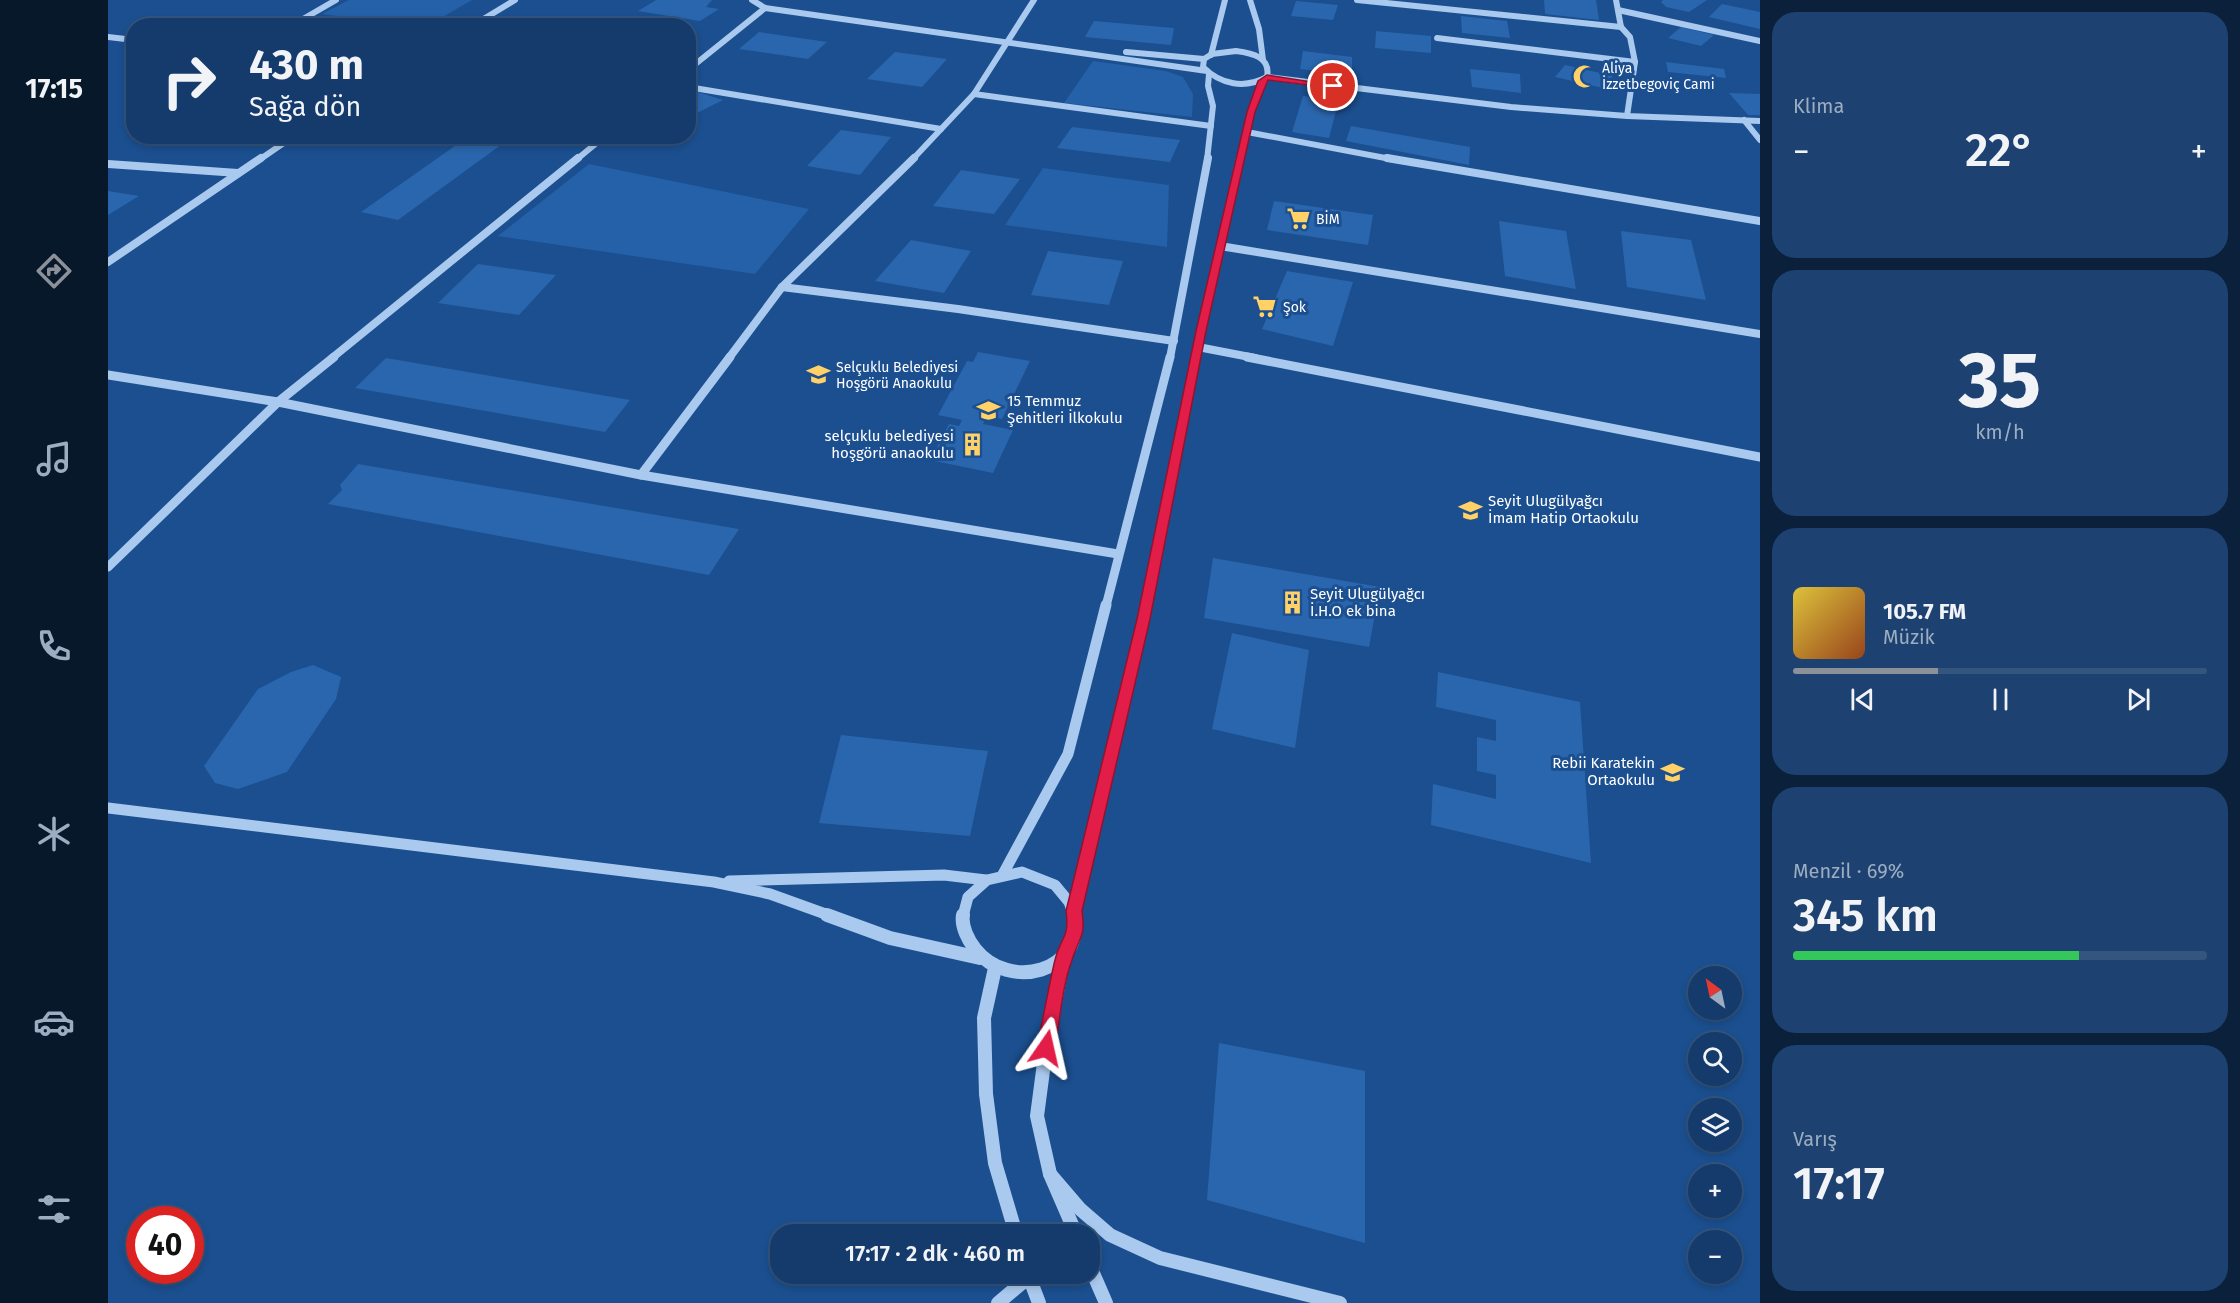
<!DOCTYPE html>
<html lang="tr">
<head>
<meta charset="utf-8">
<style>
  :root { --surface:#143b6b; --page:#1d4271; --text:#f1f3f6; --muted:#9dadc1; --line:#33557e; --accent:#8c9099 }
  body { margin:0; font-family:"Fira Sans",sans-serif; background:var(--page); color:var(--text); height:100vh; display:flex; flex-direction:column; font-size:22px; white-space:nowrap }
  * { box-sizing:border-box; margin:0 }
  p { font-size:20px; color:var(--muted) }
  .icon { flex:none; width:33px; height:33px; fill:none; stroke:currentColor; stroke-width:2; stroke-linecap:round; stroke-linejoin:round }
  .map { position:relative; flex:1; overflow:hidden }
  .side { display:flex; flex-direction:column; gap:12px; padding:12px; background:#0b203b; width:480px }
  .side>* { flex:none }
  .banner { position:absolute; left:18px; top:18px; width:570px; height:126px; border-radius:24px; box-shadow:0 3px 9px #0003,0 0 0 2px var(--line); background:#143b6b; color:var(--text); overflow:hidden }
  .needle { width:39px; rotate:327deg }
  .buttons { position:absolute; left:1580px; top:966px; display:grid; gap:12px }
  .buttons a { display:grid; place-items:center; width:54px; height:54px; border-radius:50%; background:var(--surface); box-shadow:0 3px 9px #0003,0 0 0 2px var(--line); font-size:30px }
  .speed { position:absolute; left:18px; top:1206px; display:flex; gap:12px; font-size:30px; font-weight:700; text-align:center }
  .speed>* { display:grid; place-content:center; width:78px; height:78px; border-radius:50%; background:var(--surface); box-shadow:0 3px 9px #0003,0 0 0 2px var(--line); line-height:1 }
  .speed .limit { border:9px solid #d22; background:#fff; color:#111 }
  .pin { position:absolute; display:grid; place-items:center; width:51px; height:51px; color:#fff; margin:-26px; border:3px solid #fff; border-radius:50%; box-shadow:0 2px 6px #0007 }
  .me { position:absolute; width:66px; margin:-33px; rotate:11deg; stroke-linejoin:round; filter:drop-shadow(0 0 4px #0008) }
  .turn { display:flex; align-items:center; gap:21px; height:126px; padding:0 24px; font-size:27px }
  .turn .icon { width:78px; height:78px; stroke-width:2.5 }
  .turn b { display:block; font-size:42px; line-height:51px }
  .big { font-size:45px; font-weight:600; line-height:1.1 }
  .side .card { flex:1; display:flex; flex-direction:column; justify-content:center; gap:9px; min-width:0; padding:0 21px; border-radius:24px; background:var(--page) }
  .side .dial { align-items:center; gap:0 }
  .dial b { font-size:78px; line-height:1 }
  .song { display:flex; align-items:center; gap:18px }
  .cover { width:72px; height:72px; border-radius:9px; background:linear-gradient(135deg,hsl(50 70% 55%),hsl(20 70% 35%)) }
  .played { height:6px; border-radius:3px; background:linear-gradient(90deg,var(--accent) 35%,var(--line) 35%) }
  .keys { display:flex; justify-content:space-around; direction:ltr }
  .heat { display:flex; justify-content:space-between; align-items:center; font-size:33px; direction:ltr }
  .charge { height:9px; border-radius:4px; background:linear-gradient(90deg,#34c759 69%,var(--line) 0) }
  .trip { position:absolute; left:662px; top:1224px; width:330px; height:60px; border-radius:24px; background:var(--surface); box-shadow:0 3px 9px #0003,0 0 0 2px var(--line); font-weight:600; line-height:60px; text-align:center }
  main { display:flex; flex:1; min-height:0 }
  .menu { display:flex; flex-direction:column; width:108px; justify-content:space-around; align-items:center; background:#08182b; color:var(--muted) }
  .menu .icon { width:42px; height:42px }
  .menu .active { color:var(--accent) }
  .menu b { font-size:27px; color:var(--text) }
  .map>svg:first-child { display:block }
  .green { fill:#2461a8 }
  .building { fill:#2a66ad }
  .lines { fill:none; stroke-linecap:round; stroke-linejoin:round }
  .minor-far4 { stroke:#a9c9ee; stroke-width:6 }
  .minor-far3 { stroke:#a9c9ee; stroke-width:8 }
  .minor-far2 { stroke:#a9c9ee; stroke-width:9 }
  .minor-far1 { stroke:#a9c9ee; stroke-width:11 }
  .minor { stroke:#a9c9ee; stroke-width:14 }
  .route { fill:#e11d48; stroke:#92132f; stroke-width:1.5 }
  .labels { text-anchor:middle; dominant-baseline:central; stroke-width:6; stroke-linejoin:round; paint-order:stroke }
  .far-poi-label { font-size:14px; fill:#fff; stroke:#1b4f8f; text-anchor:start }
  .poi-label { font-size:15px; fill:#fff; stroke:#1b4f8f; text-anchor:start }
</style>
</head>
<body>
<main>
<nav class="menu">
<b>17:15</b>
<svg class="icon active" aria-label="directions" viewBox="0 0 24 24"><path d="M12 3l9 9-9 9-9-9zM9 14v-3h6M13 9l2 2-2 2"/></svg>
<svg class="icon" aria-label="music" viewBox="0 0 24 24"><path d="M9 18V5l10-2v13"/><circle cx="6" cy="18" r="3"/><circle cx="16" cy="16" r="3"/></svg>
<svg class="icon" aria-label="phone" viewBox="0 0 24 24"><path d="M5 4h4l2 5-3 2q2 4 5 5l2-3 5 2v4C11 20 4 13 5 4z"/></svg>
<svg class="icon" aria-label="climate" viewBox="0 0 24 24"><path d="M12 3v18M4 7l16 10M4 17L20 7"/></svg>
<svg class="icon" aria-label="car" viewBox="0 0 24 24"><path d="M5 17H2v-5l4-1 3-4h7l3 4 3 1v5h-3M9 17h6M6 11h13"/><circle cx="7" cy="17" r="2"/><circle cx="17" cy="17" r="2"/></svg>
<svg class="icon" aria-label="filters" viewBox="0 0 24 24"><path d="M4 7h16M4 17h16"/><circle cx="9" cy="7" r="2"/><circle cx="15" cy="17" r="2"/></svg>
</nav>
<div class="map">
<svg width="1652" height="1303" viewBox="0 0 1652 1303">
  <rect width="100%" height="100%" fill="#1b4f8f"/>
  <!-- green -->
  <g class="green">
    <path d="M 241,0 L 364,0 L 321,25 L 293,25 L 214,14 Z"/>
    <path d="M 985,61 L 1058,71 L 1075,77 L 1085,94 L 1084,117 L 956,103 Z"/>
    <path d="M 481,164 L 701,209 L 647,274 L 390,236 Z"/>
    <path d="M 935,168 L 1061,185 L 1059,247 L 897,225 Z"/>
  </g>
  <!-- building -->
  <g class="building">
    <path d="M 548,0 L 604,0 L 598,7 L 611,9 L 592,21 L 530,11 Z"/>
    <path d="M 1436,0 L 1488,0 L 1491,20 L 1437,14 Z"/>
    <path d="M 1555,0 L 1599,0 L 1581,12 L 1558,7 L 1553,2 Z"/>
    <path d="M 1188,1 L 1230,5 L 1225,20 L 1183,16 Z"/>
    <path d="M 1614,4 L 1652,12 L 1652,29 L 1601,17 Z"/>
    <path d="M 1353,16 L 1399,21 L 1402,38 L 1354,33 Z"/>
    <path d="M 986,21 L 1066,28 L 1063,45 L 977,37 Z"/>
    <path d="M 1573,27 L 1606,35 L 1593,46 L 1560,38 Z"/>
    <path d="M 1268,31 L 1323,36 L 1323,53 L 1267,48 Z"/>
    <path d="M 651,32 L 719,42 L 700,59 L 631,49 Z"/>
    <path d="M 1195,51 L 1244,57 L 1244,75 L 1192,69 Z"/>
    <path d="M 787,52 L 839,59 L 814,87 L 759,79 Z"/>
    <path d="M 1558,62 L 1616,69 L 1618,78 L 1560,72 Z"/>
    <path d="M 1457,65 L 1505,76 L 1495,88 L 1447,77 Z"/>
    <path d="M 1362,69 L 1412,74 L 1413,93 L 1364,87 Z"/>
    <path d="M 580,89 L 615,100 L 589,113 L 580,111 Z"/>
    <path d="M 1621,93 L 1652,94 L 1652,115 L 1640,115 Z"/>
    <path d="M 1195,96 L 1231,100 L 1221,138 L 1184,132 Z"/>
    <path d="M 1243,126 L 1362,147 L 1361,165 L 1238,141 Z"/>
    <path d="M 964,127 L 1072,140 L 1062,162 L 949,148 Z"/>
    <path d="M 733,130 L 783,137 L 752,175 L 699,166 Z"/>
    <path d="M 361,136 L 405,136 L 290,220 L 253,212 Z"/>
    <path d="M 853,170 L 912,179 L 886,214 L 825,206 Z"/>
    <path d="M 0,191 L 31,196 L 0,215 Z"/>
    <path d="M 1166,201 L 1265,215 L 1260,245 L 1159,230 Z"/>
    <path d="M 1391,221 L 1458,231 L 1468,289 L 1397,276 Z"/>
    <path d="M 1513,231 L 1583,240 L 1598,300 L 1519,287 Z"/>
    <path d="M 803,240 L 863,251 L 836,293 L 767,281 Z"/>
    <path d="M 940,251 L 1015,261 L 1001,305 L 923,295 Z"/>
    <path d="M 370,264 L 448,275 L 411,315 L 330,303 Z"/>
    <path d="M 1179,271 L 1245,282 L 1225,346 L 1154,329 Z"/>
    <path d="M 870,352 L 922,361 L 894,419 L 879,416 L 875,424 L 905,430 L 885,473 L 822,460 L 841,424 L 851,426 L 854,420 L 830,415 L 859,361 L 865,362 Z"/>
    <path d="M 278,358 L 522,400 L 497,432 L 247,388 Z"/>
    <path d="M 250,464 L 631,529 L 601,575 L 220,504 L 234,490 L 232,485 Z"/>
    <path d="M 1105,558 L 1272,587 L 1261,647 L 1096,618 Z"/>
    <path d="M 1124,633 L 1201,650 L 1187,748 L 1104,729 Z"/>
    <path d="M 205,665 L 233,677 L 228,699 L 179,772 L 130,789 L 107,783 L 96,766 L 150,689 L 183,672 Z"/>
    <path d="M 1330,672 L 1472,702 L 1483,863 L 1323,825 L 1325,784 L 1388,799 L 1388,775 L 1369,771 L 1369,737 L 1388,741 L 1388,720 L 1328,707 Z"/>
    <path d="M 733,735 L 880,751 L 862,836 L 711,823 Z"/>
    <path d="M 1111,1043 L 1257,1071 L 1257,1243 L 1099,1200 Z"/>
  </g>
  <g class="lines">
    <!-- minor-far4 -->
    <g class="minor-far4">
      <path d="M 644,0 L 657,8 L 1099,71"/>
      <path d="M 1142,0 L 1151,29 L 1155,60"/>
      <path d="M 1249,0 L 1513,27"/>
      <path d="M 1508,0 L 1513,27 L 1522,37 L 1527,62 L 1519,116"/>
      <path d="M 1510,10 L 1652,41"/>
      <path d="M 183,26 L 228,0"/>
      <path d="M 364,26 L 407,0"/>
      <path d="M 0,37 L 26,40"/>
      <path d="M 1329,38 L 1527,62"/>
      <path d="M 1128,51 C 1144,53 1163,57 1159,77 C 1137,89 1113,85 1095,67 L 1096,59 L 1104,54 Z"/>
      <path d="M 1018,52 L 1096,59"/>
      <path d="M 1103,55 L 1117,0"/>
      <path d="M 580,70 L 657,8"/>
      <path d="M 1159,77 L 1403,107 L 1519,116 L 1652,121"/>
      <path d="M 580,87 L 833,129"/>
      <path d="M 866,94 L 1103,126"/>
      <path d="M 1636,120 L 1652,140"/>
      <path d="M 1139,132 L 1288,160"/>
      <path d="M 151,160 L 186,136"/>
      <path d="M 468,160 L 497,136"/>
      <path d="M 804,160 L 866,94 L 926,0"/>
      <path d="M 1099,160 L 1105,106 L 1100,86 L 1101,74"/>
      <path d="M 1132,160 L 1143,112 L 1154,81"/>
    </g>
    <!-- minor-far3 -->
    <g class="minor-far3">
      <path d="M 1279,158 L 1652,221"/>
      <path d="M 0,164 L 130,173"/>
      <path d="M 1112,246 L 1652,334"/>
      <path d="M 0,262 L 153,158"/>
      <path d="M 674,287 L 850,309 L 1066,341"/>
      <path d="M 1090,347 L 1147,358"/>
      <path d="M 224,358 L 470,158"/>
      <path d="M 621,358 L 674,287 L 806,158"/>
      <path d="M 1062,358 L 1100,158"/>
      <path d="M 1088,358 L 1132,158"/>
    </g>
    <!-- minor-far2 -->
    <g class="minor-far2">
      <path d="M 1139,357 L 1652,457"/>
      <path d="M 0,375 L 170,402 L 533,475 L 1010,554"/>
      <path d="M 533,475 L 622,357"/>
      <path d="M 0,567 L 170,402 L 226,357"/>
      <path d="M 998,606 L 1062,357"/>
      <path d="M 1039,606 L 1088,357"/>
    </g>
    <!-- minor-far1 -->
    <g class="minor-far1">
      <path d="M 0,808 L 606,882 L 662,894 L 723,916"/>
      <path d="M 895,874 L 960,754 L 998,605"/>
      <path d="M 621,881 L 836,875 L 878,880"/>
      <path d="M 966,911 L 1039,605"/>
      <path d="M 855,916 L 860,897 L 879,880 L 914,872 L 947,885 L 961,902 L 966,916"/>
    </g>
    <!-- minor -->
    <g class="minor">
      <path d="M 719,915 L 782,938 L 872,958"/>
      <path d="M 855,915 C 853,926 860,940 867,949 C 901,992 977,972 966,915"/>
      <path d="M 956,956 L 938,1048 L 929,1116 L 942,1174 L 968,1234"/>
      <path d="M 887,968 L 876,1018 L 878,1094 L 887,1163 L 908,1234"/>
      <path d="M 942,1174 L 972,1209 L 1002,1235 L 1052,1258 L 1232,1303"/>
      <path d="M 981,1264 L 998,1303"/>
      <path d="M 920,1274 L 931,1303"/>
      <path d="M 890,1303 L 921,1277"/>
    </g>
  </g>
  <!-- route -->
  <path class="route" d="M 1159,75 L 1229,86 L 1225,88 L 1160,80 L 1147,112 L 1098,331 L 1042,619 L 974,911 C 978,938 971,937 964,960 C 954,987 952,1020 947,1048 L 945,1054 L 938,1056 L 932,1054 L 929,1048 C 935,1019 940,989 947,960 C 952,937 962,939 958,911 L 1029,619 L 1088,331 L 1139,112 L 1150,81 Z"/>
  <!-- icons -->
  <defs>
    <symbol id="mosque-bare" viewBox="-9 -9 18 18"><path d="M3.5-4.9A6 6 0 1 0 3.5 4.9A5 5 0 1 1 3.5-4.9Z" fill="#ffd166" stroke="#1b4f8f" stroke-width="2.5" paint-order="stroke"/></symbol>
    <symbol id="supermarket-bare" viewBox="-9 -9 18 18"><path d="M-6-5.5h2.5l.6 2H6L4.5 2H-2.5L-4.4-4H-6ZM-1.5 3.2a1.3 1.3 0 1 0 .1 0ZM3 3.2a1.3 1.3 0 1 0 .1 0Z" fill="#ffd166" stroke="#1b4f8f" stroke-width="2.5" paint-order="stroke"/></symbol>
    <symbol id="school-bare" viewBox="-9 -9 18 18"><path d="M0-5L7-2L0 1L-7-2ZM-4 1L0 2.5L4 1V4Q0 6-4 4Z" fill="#ffd166" stroke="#1b4f8f" stroke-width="2.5" paint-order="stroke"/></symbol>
    <symbol id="building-bare" viewBox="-9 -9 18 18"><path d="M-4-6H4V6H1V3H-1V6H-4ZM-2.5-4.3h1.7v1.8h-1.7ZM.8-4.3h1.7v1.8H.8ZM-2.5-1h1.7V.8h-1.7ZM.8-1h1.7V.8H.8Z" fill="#ffd166" stroke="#1b4f8f" stroke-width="2.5" paint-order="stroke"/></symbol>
  </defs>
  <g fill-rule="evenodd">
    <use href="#mosque-bare" x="1460" y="60" width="33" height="33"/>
    <use href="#supermarket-bare" x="1174" y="202" width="33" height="33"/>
    <use href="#supermarket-bare" x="1140" y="290" width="33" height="33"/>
    <use href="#school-bare" x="694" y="358" width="33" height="33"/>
    <use href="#school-bare" x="864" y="394" width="33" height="33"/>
    <use href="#building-bare" x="848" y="428" width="33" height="33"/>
    <use href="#school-bare" x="1346" y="494" width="33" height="33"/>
    <use href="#building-bare" x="1168" y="586" width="33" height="33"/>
    <use href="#school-bare" x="1548" y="756" width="33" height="33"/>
  </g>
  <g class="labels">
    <!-- far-poi labels -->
    <g class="far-poi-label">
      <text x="1494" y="68">Aliya<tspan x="1494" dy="16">İzzetbegoviç Cami</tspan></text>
      <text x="1208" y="219">BİM</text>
      <text x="1175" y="307">Şok</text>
      <text x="728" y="367">Selçuklu Belediyesi<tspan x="728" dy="16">Hoşgörü Anaokulu</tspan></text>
    </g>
    <!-- poi labels -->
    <g class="poi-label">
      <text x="899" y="401">15 Temmuz<tspan x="899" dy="17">Şehitleri İlkokulu</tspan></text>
      <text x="846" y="436" text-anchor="end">selçuklu belediyesi<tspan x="846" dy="17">hoşgörü anaokulu</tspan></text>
      <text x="1380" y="501">Seyit Ulugülyağcı<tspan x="1380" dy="17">İmam Hatip Ortaokulu</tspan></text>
      <text x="1202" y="594">Seyit Ulugülyağcı<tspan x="1202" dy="17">İ.H.O ek bina</tspan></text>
      <text x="1547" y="763" text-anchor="end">Rebii Karatekin<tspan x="1547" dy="17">Ortaokulu</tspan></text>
    </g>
  </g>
</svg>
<div class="buttons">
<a><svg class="needle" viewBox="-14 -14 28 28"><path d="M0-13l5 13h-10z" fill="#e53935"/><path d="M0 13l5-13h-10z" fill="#9dadc1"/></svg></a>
<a><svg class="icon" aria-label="search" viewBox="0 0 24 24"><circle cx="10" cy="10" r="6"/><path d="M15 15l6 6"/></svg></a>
<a><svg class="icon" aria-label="layers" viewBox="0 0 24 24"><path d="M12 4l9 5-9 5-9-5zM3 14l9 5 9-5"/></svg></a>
<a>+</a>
<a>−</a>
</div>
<div class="speed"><div class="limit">40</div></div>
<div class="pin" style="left:1225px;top:86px;background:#d93025"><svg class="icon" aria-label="arrive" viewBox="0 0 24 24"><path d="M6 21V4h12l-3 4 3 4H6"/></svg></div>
<svg class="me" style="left:938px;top:1048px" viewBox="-20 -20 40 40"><path d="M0-17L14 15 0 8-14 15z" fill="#e11d48" stroke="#fff" stroke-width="4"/></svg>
<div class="trip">17:17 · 2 dk · 460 m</div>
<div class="banner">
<div class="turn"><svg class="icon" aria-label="right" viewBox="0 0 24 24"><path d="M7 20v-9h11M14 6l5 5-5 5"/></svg><div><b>430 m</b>Sağa dön</div></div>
</div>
</div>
<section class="side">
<div class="card"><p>Klima</p>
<div class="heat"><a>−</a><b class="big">22°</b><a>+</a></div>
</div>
<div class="card dial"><b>35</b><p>km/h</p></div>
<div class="card">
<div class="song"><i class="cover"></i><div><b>105.7 FM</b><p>Müzik</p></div></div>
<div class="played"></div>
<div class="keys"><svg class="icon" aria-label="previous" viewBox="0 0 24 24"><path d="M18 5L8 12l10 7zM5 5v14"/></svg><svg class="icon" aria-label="pause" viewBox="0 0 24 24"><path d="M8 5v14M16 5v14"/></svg><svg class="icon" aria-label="next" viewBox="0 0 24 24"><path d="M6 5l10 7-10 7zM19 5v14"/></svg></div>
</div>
<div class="card"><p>Menzil · 69%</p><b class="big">345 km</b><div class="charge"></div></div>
<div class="card"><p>Varış</p><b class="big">17:17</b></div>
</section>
</main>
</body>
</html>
